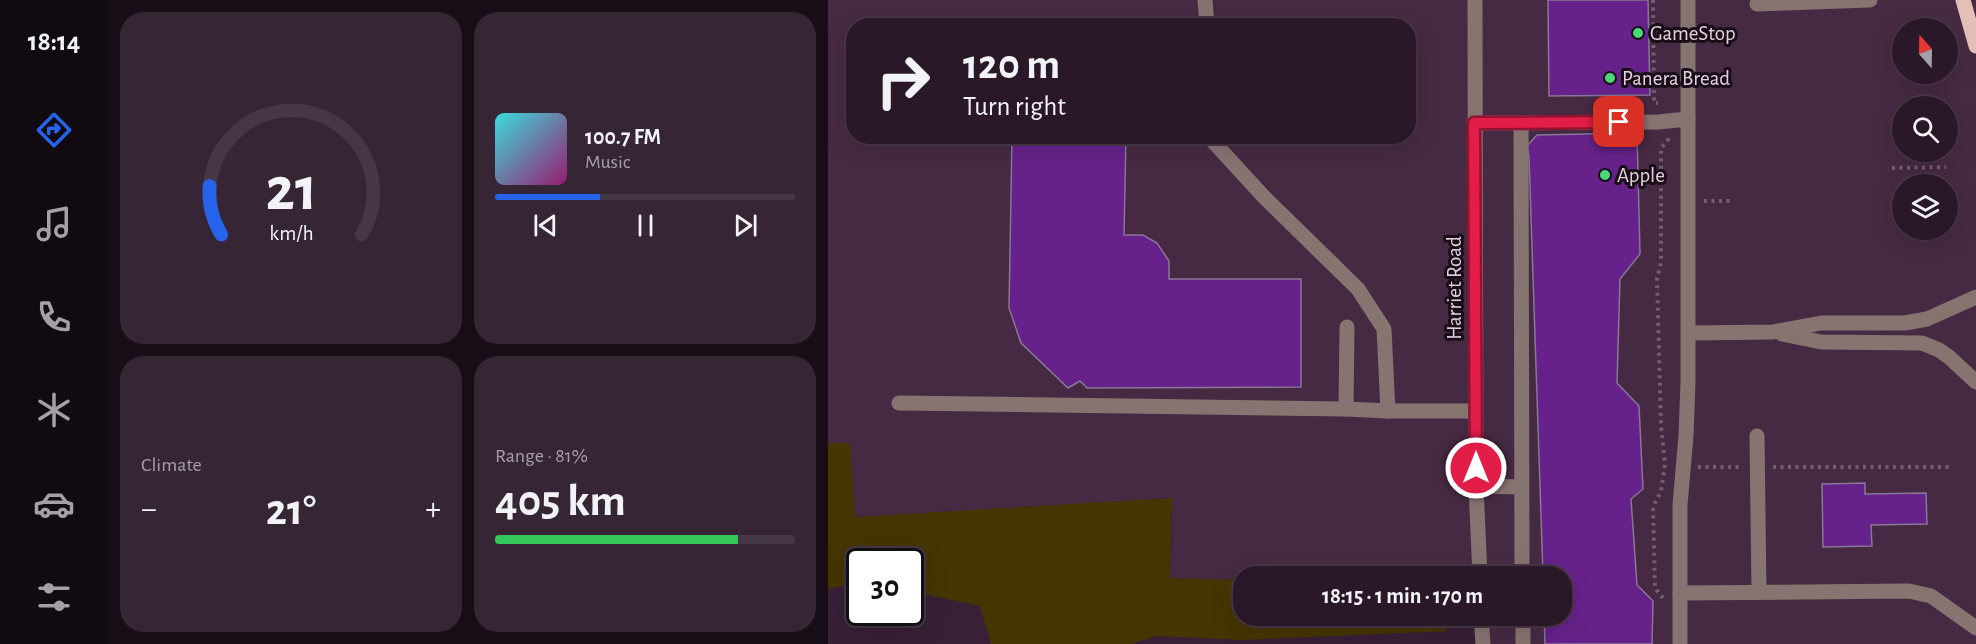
<!DOCTYPE html>
<html lang="en">
<head>
<meta charset="utf-8">
<style>
  :root { --surface:#2a1828; --page:#362534; --text:#f1f3f6; --muted:#a5a0a8; --line:#463745; --accent:#2563eb }
  body { margin:0; font-family:"Alegreya Sans",sans-serif; background:var(--page); color:var(--text); height:100vh; display:flex; flex-direction:column; font-size:22px; white-space:nowrap }
  * { box-sizing:border-box; margin:0 }
  p { font-size:20px; color:var(--muted) }
  .icon { flex:none; width:33px; height:33px; fill:none; stroke:currentColor; stroke-width:2; stroke-linecap:round; stroke-linejoin:round }
  .map { position:relative; flex:1; overflow:hidden }
  .panel { display:flex; flex-direction:column; gap:12px; padding:12px; background:#170d16; width:720px }
  .panel>* { flex:none }
  .guide { position:absolute; left:18px; top:18px; width:570px; height:126px; border-radius:24px; box-shadow:0 6px 24px #0002,0 0 0 2px var(--line); background:#2a1828; color:var(--text); overflow:hidden }
  .needle { width:39px; rotate:340deg }
  .buttons { position:absolute; left:1064px; top:18px; display:grid; gap:12px }
  .buttons a { display:grid; place-items:center; width:66px; height:66px; border-radius:50%; background:var(--surface); box-shadow:0 6px 24px #0002,0 0 0 2px var(--line); font-size:30px }
  .speed { position:absolute; left:18px; top:548px; display:flex; gap:12px; font-size:30px; font-weight:700; text-align:center }
  .speed>* { display:grid; place-content:center; width:78px; height:78px; border-radius:50%; background:var(--surface); box-shadow:0 6px 24px #0002,0 0 0 2px var(--line); line-height:1 }
  .speed .limit { border:3px solid #111; border-radius:9px; background:#fff; color:#111 }
  .pin { position:absolute; display:grid; place-items:center; width:51px; height:51px; color:#fff; margin:-26px; border-radius:12px; box-shadow:0 3px 9px #0006 }
  .me { position:absolute; width:66px; margin:-33px; rotate:0deg; stroke-linejoin:round; filter:drop-shadow(0 0 4px #0008) }
  .turn { display:flex; align-items:center; gap:21px; height:126px; padding:0 18px; font-size:27px }
  .turn .icon { width:78px; height:78px; stroke-width:2.5 }
  .turn b { display:block; font-size:42px; line-height:51px }
  .big { font-size:45px; font-weight:700; line-height:1.1 }
  .panel .widget { flex:1; display:flex; flex-direction:column; justify-content:center; gap:9px; min-width:0; padding:0 21px; border-radius:24px; background:var(--page) }
  .panel .dial { align-items:center; gap:0 }
  .dial svg { height:156px; overflow:visible; fill:none; stroke:var(--line); stroke-width:7; stroke-linecap:round; text-anchor:middle }
  .dial text { fill:var(--text); stroke:none }
  .song { display:flex; align-items:center; gap:18px }
  .cover { width:72px; height:72px; border-radius:9px; background:linear-gradient(135deg,hsl(180 70% 55%),hsl(320 70% 35%)) }
  .played { height:6px; border-radius:3px; background:linear-gradient(90deg,var(--accent) 35%,var(--line) 35%) }
  .keys { display:flex; justify-content:space-around; direction:ltr }
  .heat { display:flex; justify-content:space-between; align-items:center; font-size:33px; direction:ltr }
  .charge { height:9px; border-radius:4px; background:linear-gradient(90deg,#34c759 81%,var(--line) 0) }
  .panel .tiles { flex:1; display:grid; gap:12px; grid-template-columns:repeat(2,1fr) }
  .trip { position:absolute; left:405px; top:566px; width:339px; height:60px; border-radius:24px; background:var(--surface); box-shadow:0 6px 24px #0002,0 0 0 2px var(--line); font-weight:700; line-height:60px; text-align:center }
  main { display:flex; flex:1; min-height:0 }
  .tabs { display:flex; flex-direction:column; width:108px; justify-content:space-around; align-items:center; background:#110a10; color:var(--muted) }
  .tabs .icon { width:42px; height:42px }
  .tabs .on { color:var(--accent) }
  .tabs b { font-size:27px; color:var(--text) }
  .map>svg:first-child { display:block }
  .built { fill:#462a43; fill-rule:evenodd }
  .green { fill:#453500 }
  .building { fill:#66228a; stroke:#887795; stroke-width:1.5 }
  .lines { fill:none; stroke-linecap:round; stroke-linejoin:round }
  .path { stroke:#735e71; stroke-width:4; stroke-dasharray:3 4.5; stroke-linecap:butt }
  .minor { stroke:#867471; stroke-width:15 }
  .major { stroke:#e3bfb8; stroke-width:15 }
  .route-casing { stroke:#92132f; stroke-width:15 }
  .route { stroke:#e11d48; stroke-width:10 }
  .poi-dot { fill:#49d778; stroke:#190e18; stroke-width:2 }
  .labels { text-anchor:middle; dominant-baseline:central; stroke-width:6; stroke-linejoin:round; paint-order:stroke }
  .poi-label { font-size:21px; fill:#e1d1de; stroke:#190e18; text-anchor:start }
  .street-label { font-size:21px; fill:#e1d1de; stroke:#190e18 }
</style>
</head>
<body>
<main>
<nav class="tabs">
<b>18:14</b>
<svg class="icon on" aria-label="directions" viewBox="0 0 24 24"><path d="M12 3l9 9-9 9-9-9zM9 14v-3h6M13 9l2 2-2 2"/></svg>
<svg class="icon" aria-label="music" viewBox="0 0 24 24"><path d="M9 18V5l10-2v13"/><circle cx="6" cy="18" r="3"/><circle cx="16" cy="16" r="3"/></svg>
<svg class="icon" aria-label="phone" viewBox="0 0 24 24"><path d="M5 4h4l2 5-3 2q2 4 5 5l2-3 5 2v4C11 20 4 13 5 4z"/></svg>
<svg class="icon" aria-label="climate" viewBox="0 0 24 24"><path d="M12 3v18M4 7l16 10M4 17L20 7"/></svg>
<svg class="icon" aria-label="car" viewBox="0 0 24 24"><path d="M5 17H2v-5l4-1 3-4h7l3 4 3 1v5h-3M9 17h6M6 11h13"/><circle cx="7" cy="17" r="2"/><circle cx="17" cy="17" r="2"/></svg>
<svg class="icon" aria-label="filters" viewBox="0 0 24 24"><path d="M4 7h16M4 17h16"/><circle cx="9" cy="7" r="2"/><circle cx="15" cy="17" r="2"/></svg>
</nav>
<section class="panel">
<div class="tiles">
<div class="widget dial"><svg viewBox="0 0 100 80">
<path d="M14 69A42 42 0 1 1 86 69"/>
<path d="M14 69A42 42 0 0 1 8 44" stroke="#2563eb"/>
<text x="50" y="56" font-size="32" font-weight="700">21</text>
<text x="50" y="72" font-size="11">km/h</text>
</svg></div>
<div class="widget">
<div class="song"><i class="cover"></i><div><b>100.7 FM</b><p>Music</p></div></div>
<div class="played"></div>
<div class="keys"><svg class="icon" aria-label="previous" viewBox="0 0 24 24"><path d="M18 5L8 12l10 7zM5 5v14"/></svg><svg class="icon" aria-label="pause" viewBox="0 0 24 24"><path d="M8 5v14M16 5v14"/></svg><svg class="icon" aria-label="next" viewBox="0 0 24 24"><path d="M6 5l10 7-10 7zM19 5v14"/></svg></div>
</div>
<div class="widget"><p>Climate</p>
<div class="heat"><a>−</a><b class="big">21°</b><a>+</a></div>
</div>
<div class="widget"><p>Range · 81%</p><b class="big">405 km</b><div class="charge"></div></div>
</div>
</section>
<div class="map">
<svg width="1148" height="644" viewBox="0 0 1148 644">
  <rect width="100%" height="100%" fill="#382036"/>
  <!-- built -->
  <path class="built" d="M 0,0 L 1148,0 L 1148,644 L 655,644 L 653,615 L 734,615 L 734,576 L 416,576 L 415,580 L 342,578 L 344,539 L 344,498 L 27,517 L 0,529 ZM 26,26 L 580,26 L 580,136 L 26,136 ZM 1074,28 L 1119,28 L 1119,74 L 1074,74 ZM 1074,106 L 1119,106 L 1119,152 L 1074,152 ZM 1074,184 L 1119,184 L 1119,230 L 1074,230 Z"/>
  <!-- green -->
  <path class="green" d="M 0,443 L 22,443 L 27,517 L 344,498 L 342,578 L 415,580 L 416,615 L 610,615 L 619,631 L 415,640 L 328,636 L 302,644 L 163,644 L 152,606 L 83,591 L 82,561 L 32,561 L 31,582 L 0,589 Z"/>
  <!-- building -->
  <g class="building">
    <path d="M 720,0 L 820,0 L 822,95 L 721,96 Z"/>
    <path d="M 809,133 L 812,254 L 792,279 L 789,383 L 811,406 L 815,489 L 803,499 L 809,585 L 825,601 L 824,644 L 717,644 L 716,615 L 734,615 L 734,576 L 715,576 L 701,157 L 699,146 L 709,135 Z"/>
    <path d="M 184,136 L 298,136 L 296,235 L 315,235 L 329,243 L 341,261 L 341,279 L 473,279 L 473,387 L 259,388 L 252,381 L 240,388 L 193,343 L 181,308 Z"/>
    <path d="M 1037,483 L 1037,494 L 1098,493 L 1099,524 L 1043,525 L 1044,546 L 995,547 L 994,484 Z"/>
  </g>
  <g class="lines">
    <!-- path -->
    <g class="path">
      <path d="M 825,0 L 826,103 L 830,103"/>
      <path d="M 1064,168 L 1118,167"/>
      <path d="M 876,201 L 903,201"/>
      <path d="M 870,467 L 913,467"/>
      <path d="M 945,467 L 1121,467"/>
      <path d="M 835,598 L 827,588 L 825,507 L 833,491 L 837,464 L 833,426 L 829,279 L 833,262 L 833,148 L 840,140 L 840,137"/>
    </g>
    <!-- minor -->
    <g class="minor">
      <path d="M 377,0 L 379,26"/>
      <path d="M 647,0 L 648,486 L 652,576"/>
      <path d="M 929,4 L 1042,0"/>
      <path d="M 646,123 L 830,122 L 860,119"/>
      <path d="M 693,124 L 694,576"/>
      <path d="M 380,136 L 436,197 L 530,289 L 556,329 L 560,411 L 647,411"/>
      <path d="M 519,327 L 518,409 L 560,411"/>
      <path d="M 861,333 L 945,332 L 993,323 L 1077,323 L 1099,319 L 1148,297"/>
      <path d="M 954,334 L 993,342 L 1094,343 L 1111,350 L 1121,357 L 1148,382"/>
      <path d="M 71,403 L 518,409"/>
      <path d="M 929,436 L 931,592"/>
      <path d="M 648,486 L 693,487"/>
      <path d="M 852,593 L 1081,591 L 1103,596 L 1148,628"/>
      <path d="M 653,615 L 655,644"/>
      <path d="M 695,615 L 695,644"/>
      <path d="M 852,644 L 852,505 L 858,436 L 860,382 L 860,0"/>
    </g>
    <!-- major -->
    <path class="major" d="M 1135,0 L 1148,46"/>
  </g>
  <g class="lines">
    <defs>
      <path id="route" d="M 648,468 L 646,123 L 791,122"/>
    </defs>
    <!-- route casing -->
    <use href="#route" class="route-casing"/>
    <!-- route -->
    <use href="#route" class="route"/>
  </g>
  <!-- markers -->
  <g class="poi-dot">
    <circle cx="810" cy="33" r="6"/>
    <circle cx="782" cy="78" r="6"/>
    <circle cx="777" cy="175" r="6"/>
  </g>
  <g class="labels">
    <!-- poi labels -->
    <g class="poi-label">
      <text x="822" y="33">GameStop</text>
      <text x="794" y="78">Panera Bread</text>
      <text x="789" y="175">Apple</text>
    </g>
    <!-- street labels -->
    <g class="street-label">
      <text transform="translate(626 288) rotate(-90)">Harriet Road</text>
    </g>
  </g>
</svg>
<div class="buttons">
<a><svg class="needle" viewBox="-14 -14 28 28"><path d="M0-13l5 13h-10z" fill="#e53935"/><path d="M0 13l5-13h-10z" fill="#a5a0a8"/></svg></a>
<a><svg class="icon" aria-label="search" viewBox="0 0 24 24"><circle cx="10" cy="10" r="6"/><path d="M15 15l6 6"/></svg></a>
<a><svg class="icon" aria-label="layers" viewBox="0 0 24 24"><path d="M12 4l9 5-9 5-9-5zM3 14l9 5 9-5"/></svg></a>
</div>
<div class="speed"><div class="limit">30</div></div>
<div class="pin" style="left:791px;top:122px;background:#d93025"><svg class="icon" aria-label="arrive" viewBox="0 0 24 24"><path d="M6 21V4h12l-3 4 3 4H6"/></svg></div>
<svg class="me" style="left:648px;top:468px" viewBox="-20 -20 40 40"><circle r="17" fill="#e11d48" stroke="#fff" stroke-width="3"/><path d="M0-11L8 9 0 5-8 9z" fill="#fff"/></svg>
<div class="trip">18:15 · 1 min · 170 m</div>
<div class="guide">
<div class="turn"><svg class="icon" aria-label="right" viewBox="0 0 24 24"><path d="M7 20v-9h11M14 6l5 5-5 5"/></svg><div><b>120 m</b>Turn right</div></div>
</div>
</div>
</main>
</body>
</html>
